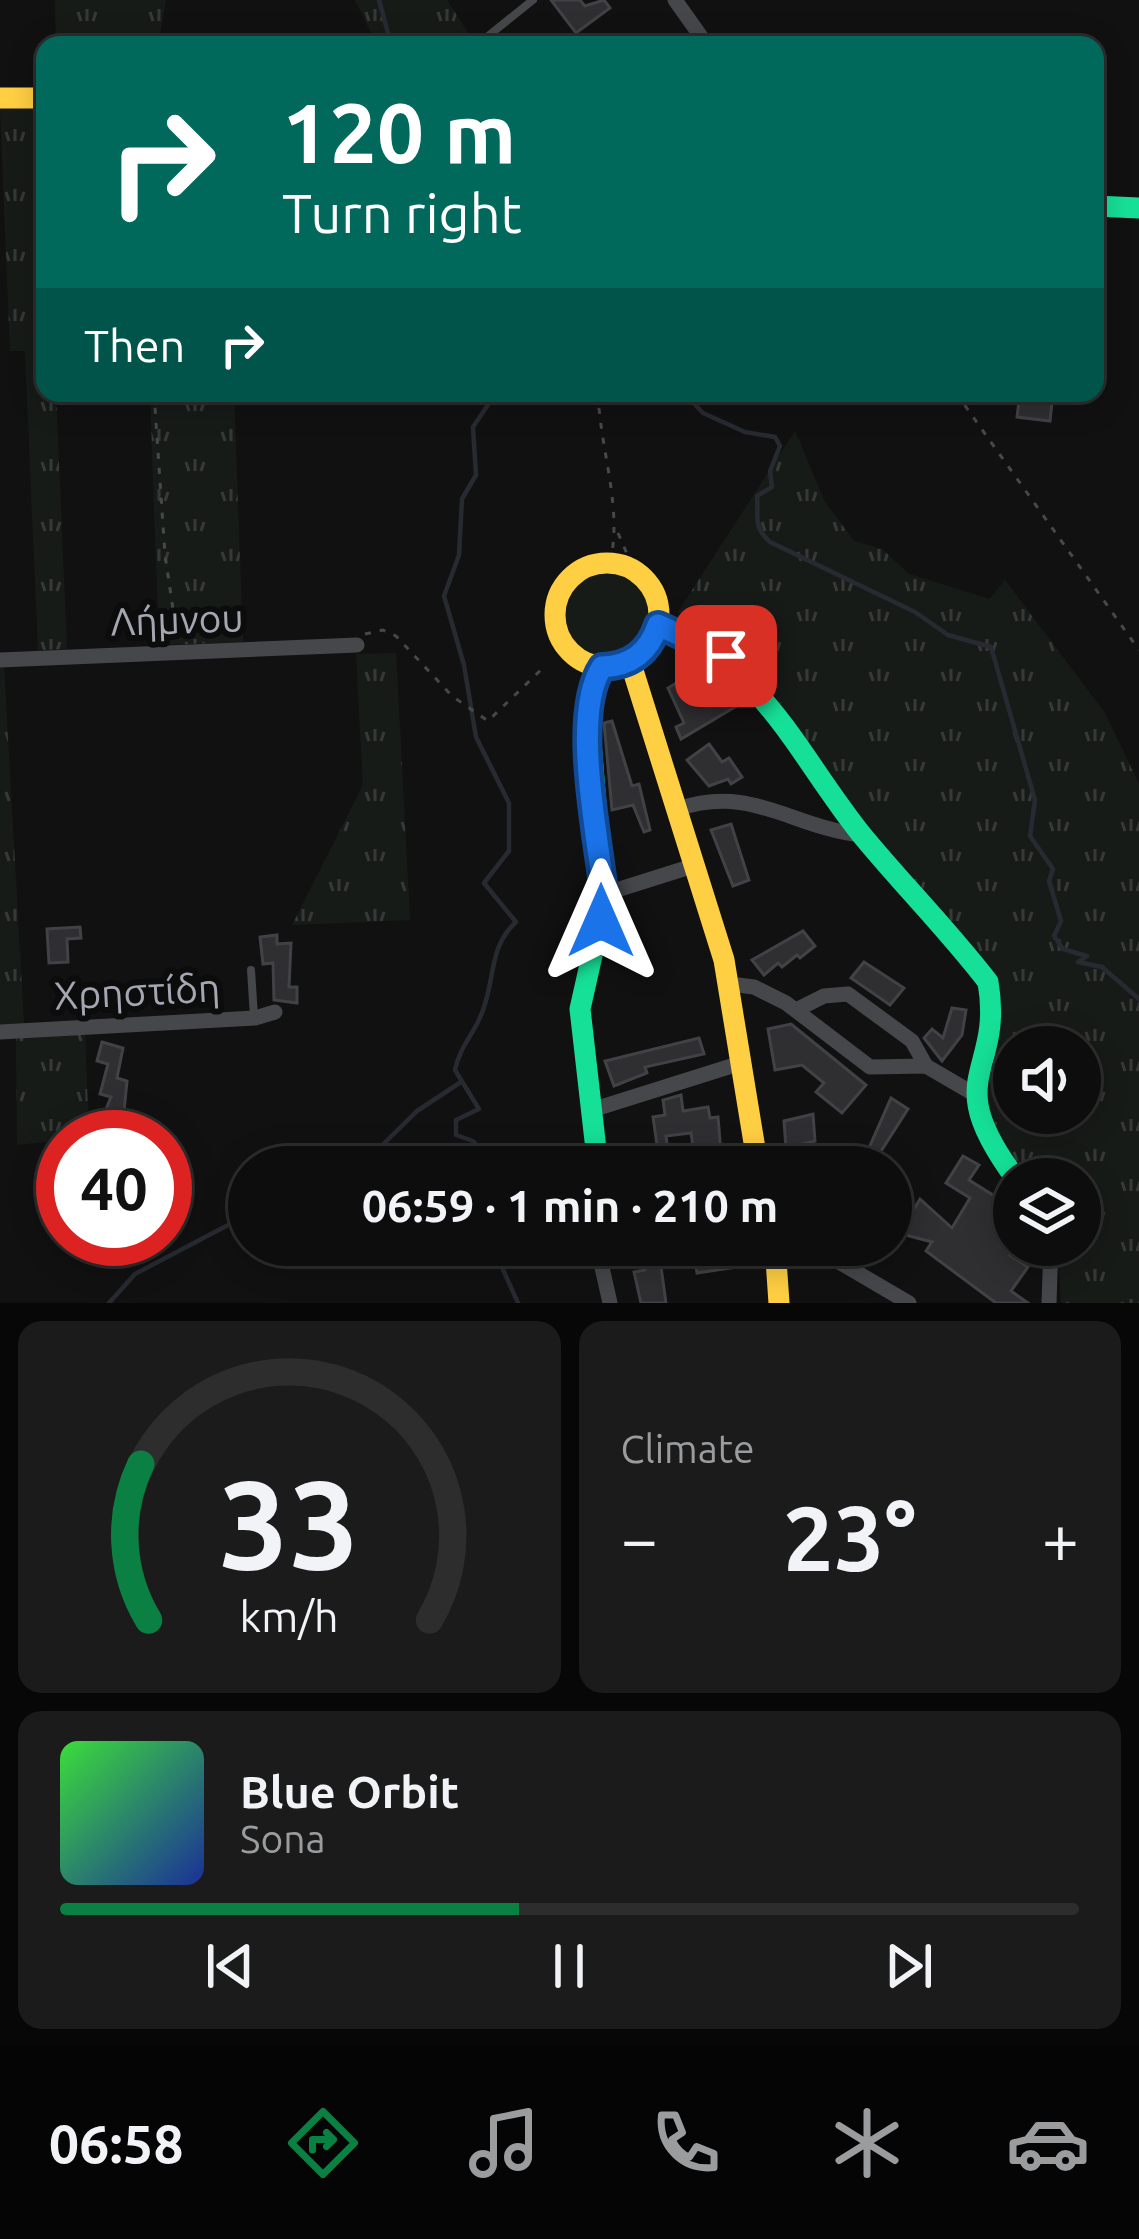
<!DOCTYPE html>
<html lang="en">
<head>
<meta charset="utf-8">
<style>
  :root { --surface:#0d0d0e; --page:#1b1b1c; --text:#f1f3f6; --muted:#9a9c9e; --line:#2d2d2e; --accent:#0b8043 }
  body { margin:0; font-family:Ubuntu,sans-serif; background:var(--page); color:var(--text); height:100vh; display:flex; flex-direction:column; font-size:45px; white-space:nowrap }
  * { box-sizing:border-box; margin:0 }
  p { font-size:39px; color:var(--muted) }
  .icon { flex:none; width:66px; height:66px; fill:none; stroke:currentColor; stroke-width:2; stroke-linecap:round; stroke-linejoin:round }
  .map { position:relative; height:1303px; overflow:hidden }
  .side { display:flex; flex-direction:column; gap:18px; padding:18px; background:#070708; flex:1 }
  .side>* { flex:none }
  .hud { position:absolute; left:36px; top:36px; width:1068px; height:366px; border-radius:24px; box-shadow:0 6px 30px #0003,0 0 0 3px var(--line); background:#00695c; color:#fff; overflow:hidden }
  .tools { position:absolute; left:993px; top:1026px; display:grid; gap:24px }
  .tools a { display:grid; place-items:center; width:108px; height:108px; border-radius:50%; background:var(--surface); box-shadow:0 6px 30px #0003,0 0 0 3px var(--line); font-size:60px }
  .speed { position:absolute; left:36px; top:1110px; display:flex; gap:24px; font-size:60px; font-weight:700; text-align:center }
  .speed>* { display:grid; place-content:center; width:156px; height:156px; border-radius:50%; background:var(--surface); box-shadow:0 6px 30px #0003,0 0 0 3px var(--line); line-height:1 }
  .speed .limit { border:18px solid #d22; background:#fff; color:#111 }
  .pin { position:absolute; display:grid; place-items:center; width:102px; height:102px; color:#fff; margin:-51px; border-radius:24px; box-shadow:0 6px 18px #0006 }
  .me { position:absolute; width:132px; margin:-66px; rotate:0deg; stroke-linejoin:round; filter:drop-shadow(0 0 9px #0008) }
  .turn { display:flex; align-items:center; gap:42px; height:252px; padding:0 48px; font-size:54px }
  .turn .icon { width:156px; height:156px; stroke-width:2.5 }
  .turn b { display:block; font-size:84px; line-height:102px }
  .then { display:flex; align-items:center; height:114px; padding:0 48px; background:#0003; gap:24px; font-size:45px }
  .big { font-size:90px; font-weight:700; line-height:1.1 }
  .side .card { flex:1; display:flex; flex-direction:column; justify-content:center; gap:18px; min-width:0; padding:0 42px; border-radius:24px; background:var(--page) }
  .side .dial { align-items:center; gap:0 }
  .dial svg { height:312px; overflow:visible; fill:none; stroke:var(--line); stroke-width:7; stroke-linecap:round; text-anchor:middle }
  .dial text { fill:var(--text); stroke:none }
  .song { display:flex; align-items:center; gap:36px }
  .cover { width:144px; height:144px; border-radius:18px; background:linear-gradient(135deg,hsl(120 70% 55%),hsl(230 70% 35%)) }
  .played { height:12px; border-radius:6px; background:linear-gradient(90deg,var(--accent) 45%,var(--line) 45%) }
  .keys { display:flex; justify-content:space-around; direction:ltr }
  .heat { display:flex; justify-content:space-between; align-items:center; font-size:66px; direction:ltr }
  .side .tiles { flex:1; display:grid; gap:18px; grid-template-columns:1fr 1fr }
  .card:last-child { grid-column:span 2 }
  .trip { position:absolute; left:228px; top:1146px; width:684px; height:120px; border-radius:60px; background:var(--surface); box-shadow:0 6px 30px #0003,0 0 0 3px var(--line); font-weight:700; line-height:120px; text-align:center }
  .tabs { display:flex; height:192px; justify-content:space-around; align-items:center; background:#050506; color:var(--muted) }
  .tabs .icon { width:84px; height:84px }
  .tabs .selected { color:var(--accent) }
  .tabs b { font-size:54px; color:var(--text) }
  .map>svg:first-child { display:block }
  .grass { fill:url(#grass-tufts); fill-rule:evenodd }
  .green { fill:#171b18 }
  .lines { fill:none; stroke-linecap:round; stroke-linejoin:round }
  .stream { stroke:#272b31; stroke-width:4.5 }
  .building { fill:#2f2f32; stroke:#414245; stroke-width:3 }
  .path { stroke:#47484b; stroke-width:3; stroke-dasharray:6 9; stroke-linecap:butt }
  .lane { stroke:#46474a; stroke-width:8 }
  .street { stroke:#46474a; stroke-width:15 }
  .fast { stroke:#16e098; stroke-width:21 }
  .slow { stroke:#ffcf43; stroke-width:21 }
  .route-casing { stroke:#114b97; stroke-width:30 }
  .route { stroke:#1a73e8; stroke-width:21 }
  .labels { text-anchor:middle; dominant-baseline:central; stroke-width:12; stroke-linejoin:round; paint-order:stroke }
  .street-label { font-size:39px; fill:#a4a6b1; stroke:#0c0c0d }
</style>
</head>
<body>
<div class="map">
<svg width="1139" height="1303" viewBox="0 0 1139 1303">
  <defs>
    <pattern id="grass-tufts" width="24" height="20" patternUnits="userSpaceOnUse" patternTransform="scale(3)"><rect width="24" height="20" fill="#171b18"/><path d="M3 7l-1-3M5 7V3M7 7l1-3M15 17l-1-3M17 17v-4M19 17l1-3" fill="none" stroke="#363937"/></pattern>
  </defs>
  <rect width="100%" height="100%" fill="#111112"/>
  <!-- grass -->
  <g class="grass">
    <path d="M 55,0 L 166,0 L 158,45 L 56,45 Z"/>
    <path d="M 355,0 L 447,0 L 476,45 L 377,45 Z"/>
    <path d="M 0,105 L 45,106 L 45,393 L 56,393 L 67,649 L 38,650 L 25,351 L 10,351 Z"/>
    <path d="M 150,393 L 234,393 L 243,642 L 159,645 Z"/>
    <path d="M 795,431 L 825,502 L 854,541 L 882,549 L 909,574 L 990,599 L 1005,580 L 1105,713 L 1139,784 L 1139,1303 L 1061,1303 L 1058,1245 L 1080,1245 L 1080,1179 L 1015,1179 C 979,1097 980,1099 999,1012 L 770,689 L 742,658 L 678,612 ZM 1014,1047 L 1080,1047 L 1080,1113 L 1014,1113 Z"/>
    <path d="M 396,653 L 410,920 L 292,925 L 363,785 L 356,654 Z"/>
    <path d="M 0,667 L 4,667 L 24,1024 L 0,1026 Z"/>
    <path d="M 85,1033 L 89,1137 L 17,1145 L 16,1038 Z"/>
  </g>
  <!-- green -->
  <circle class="green" cx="607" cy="614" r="46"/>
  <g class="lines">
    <!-- stream -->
    <g class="stream">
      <path d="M 379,0 L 388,33 L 398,45"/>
      <path d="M 496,393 L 473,427 L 476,475 L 462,499 L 459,555 L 444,596 L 464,665 L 476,737 L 509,803 L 509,851 L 484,883 L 516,922 C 489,946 495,979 483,1010 C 476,1032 460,1045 455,1070 L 479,1109 L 456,1120 L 456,1135 L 473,1141 L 496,1167"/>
      <path d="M 684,393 L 703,413 L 745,432 L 775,437 L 780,446 L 770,471 L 772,487 L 757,496 C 759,518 752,525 770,542 L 915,612 L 948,635 L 991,647 L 1035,800 L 1030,836 L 1053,869 L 1049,881 L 1061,921 L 1054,936 L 1063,949 L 1087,956 L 1078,962 L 1102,967 L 1139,999"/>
      <path d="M 360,1167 L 417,1111 L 461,1082"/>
      <path d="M 492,1245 L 518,1303"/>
      <path d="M 109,1303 L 135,1274 L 249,1214"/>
    </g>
  </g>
  <!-- building -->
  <g class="building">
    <path d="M 551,0 L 580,0 L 585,6 L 604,0 L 610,8 L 576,33 Z"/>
    <path d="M 1020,393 L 1053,393 L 1050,421 L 1017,417 Z"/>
    <path d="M 704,666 L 722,694 L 730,689 L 740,704 L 681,739 L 676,727 L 684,723 L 668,688 Z"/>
    <path d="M 612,721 L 632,786 L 639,784 L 650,830 L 644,832 L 633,805 L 612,810 L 604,723 Z"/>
    <path d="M 709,744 L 722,762 L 729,758 L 742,777 L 731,784 L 728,779 L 709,786 L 687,760 Z"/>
    <path d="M 731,824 L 749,880 L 733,886 L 711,830 Z"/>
    <path d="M 80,927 L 81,938 L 67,939 L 68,962 L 49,963 L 47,929 Z"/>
    <path d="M 803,931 L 815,946 L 800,958 L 797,955 L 782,967 L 778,963 L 764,975 L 752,960 Z"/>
    <path d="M 277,935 L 277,944 L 291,943 L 289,987 L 297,987 L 297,1003 L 274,1000 L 273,963 L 263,964 L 260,937 Z"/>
    <path d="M 864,962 L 904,988 L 890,1005 L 851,978 Z"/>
    <path d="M 952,1008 L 966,1010 L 962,1035 L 942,1061 L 924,1038 L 932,1029 L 943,1038 Z"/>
    <path d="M 791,1024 L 866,1085 L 842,1113 L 816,1092 L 824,1083 L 802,1065 L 775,1070 L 768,1029 Z"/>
    <path d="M 699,1038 L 704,1054 L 645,1067 L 647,1073 L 614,1086 L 605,1061 Z"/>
    <path d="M 102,1042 L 123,1048 L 117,1078 L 127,1081 L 122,1132 L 100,1124 L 111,1097 L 100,1094 L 108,1064 L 97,1061 Z"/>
    <path d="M 681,1095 L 683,1111 L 708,1107 L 710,1118 L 718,1117 L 722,1165 L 696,1167 L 691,1133 L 666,1136 L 670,1167 L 652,1167 L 650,1153 L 658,1152 L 653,1117 L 665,1115 L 663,1100 Z"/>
    <path d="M 891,1098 L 908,1109 L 874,1162 L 865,1157 Z"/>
    <path d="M 813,1114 L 815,1141 L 786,1148 L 784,1121 Z"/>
    <path d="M 963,1156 L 979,1165 L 969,1180 L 1009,1205 L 996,1227 L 1014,1239 L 1010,1255 L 1028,1267 L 1011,1291 L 1028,1303 L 996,1303 L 926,1251 L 932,1242 L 891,1231 L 891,1194 L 914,1209 L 920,1199 L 952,1228 L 970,1198 L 946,1183 Z"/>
    <path d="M 646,1245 L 658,1245 L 666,1303 L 641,1303 L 634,1272 L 645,1270 Z"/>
    <path d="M 740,1245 L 744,1266 L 697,1273 L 694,1252 Z"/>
  </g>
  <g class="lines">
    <!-- path -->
    <g class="path">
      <path d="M 154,393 L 165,555 L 177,636"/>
      <path d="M 598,393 C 600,450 623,507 610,563"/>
      <path d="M 956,393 L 1139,650"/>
      <path d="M 618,533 L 634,570"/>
      <path d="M 365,634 L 383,630 L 396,636 L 452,696 L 488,721 L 545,666"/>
    </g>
    <!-- lane -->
    <g class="lane">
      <path d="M 483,40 L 533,0"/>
      <path d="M 251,970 L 254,1017"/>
    </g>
    <!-- street -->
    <g class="street">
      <path d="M 675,0 L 707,45"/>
      <path d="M 0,660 L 357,645"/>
      <path d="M 678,809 C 751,784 791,827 861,835"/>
      <path d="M 604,894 L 696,865"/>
      <path d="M 730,984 L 754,987 L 786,1003 L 870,1067 L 926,1066 L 974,1094"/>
      <path d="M 796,1010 L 824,996 L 848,994 L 912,1041 L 926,1066"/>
      <path d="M 0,1032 L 255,1018 L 275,1012"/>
      <path d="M 595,1109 L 741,1063"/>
      <path d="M 597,1245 L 610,1303"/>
      <path d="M 810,1245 L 909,1303"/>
      <path d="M 1049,1303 L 1051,1245"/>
    </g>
    <!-- fast -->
    <g class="fast">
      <path d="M 1095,206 L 1139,208"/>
      <path d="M 658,625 C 764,666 795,751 861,834 C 902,884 948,930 988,982 C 1004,1076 938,1074 1016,1179"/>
      <path d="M 598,1167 L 580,1009 L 604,902 L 588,705 L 602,667"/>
    </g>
    <!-- slow -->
    <g class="slow">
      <path d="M 0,98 L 45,98"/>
      <circle cx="607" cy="615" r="52"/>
      <path d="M 630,661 L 724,960 L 758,1167"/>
      <path d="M 775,1245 L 779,1303"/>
    </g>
  </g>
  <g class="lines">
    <defs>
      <path id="route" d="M 601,921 L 604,893 C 598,837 571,714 602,667 C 631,666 649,652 658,625 L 726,656"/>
    </defs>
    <!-- route casing -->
    <use href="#route" class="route-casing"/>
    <!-- route -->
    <use href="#route" class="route"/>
  </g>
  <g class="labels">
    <!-- street labels -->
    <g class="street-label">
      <text transform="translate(177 619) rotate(-2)">Λήμνου</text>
      <text transform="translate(137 991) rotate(-3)">Χρηστίδη</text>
    </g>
  </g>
</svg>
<div class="tools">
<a><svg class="icon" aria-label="sound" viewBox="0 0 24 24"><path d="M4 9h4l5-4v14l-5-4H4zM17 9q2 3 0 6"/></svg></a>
<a><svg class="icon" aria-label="layers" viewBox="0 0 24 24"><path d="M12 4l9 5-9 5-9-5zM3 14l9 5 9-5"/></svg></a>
</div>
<div class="speed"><div class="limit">40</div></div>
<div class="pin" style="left:726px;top:656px;background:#d93025"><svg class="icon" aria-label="arrive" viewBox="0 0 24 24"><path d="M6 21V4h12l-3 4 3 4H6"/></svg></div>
<svg class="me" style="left:601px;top:921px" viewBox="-20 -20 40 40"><path d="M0-17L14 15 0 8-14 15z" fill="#1a73e8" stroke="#fff" stroke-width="4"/></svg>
<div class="trip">06:59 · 1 min · 210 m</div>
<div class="hud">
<div class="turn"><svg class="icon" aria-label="right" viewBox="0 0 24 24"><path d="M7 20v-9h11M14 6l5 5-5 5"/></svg><div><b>120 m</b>Turn right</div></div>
<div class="then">Then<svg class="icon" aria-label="right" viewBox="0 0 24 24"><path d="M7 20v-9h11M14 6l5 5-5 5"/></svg></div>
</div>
</div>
<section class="side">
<div class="tiles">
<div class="card dial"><svg viewBox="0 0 100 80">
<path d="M14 69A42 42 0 1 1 86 69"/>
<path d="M14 69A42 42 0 0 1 12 29" stroke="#0b8043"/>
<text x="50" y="56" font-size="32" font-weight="700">33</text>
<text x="50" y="72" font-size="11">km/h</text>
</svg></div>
<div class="card"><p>Climate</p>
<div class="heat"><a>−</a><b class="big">23°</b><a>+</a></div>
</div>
<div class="card">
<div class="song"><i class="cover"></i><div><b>Blue Orbit</b><p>Sona</p></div></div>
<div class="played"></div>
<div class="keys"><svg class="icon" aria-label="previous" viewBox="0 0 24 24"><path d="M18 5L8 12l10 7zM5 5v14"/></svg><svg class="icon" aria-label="pause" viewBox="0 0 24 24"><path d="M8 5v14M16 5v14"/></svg><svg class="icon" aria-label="next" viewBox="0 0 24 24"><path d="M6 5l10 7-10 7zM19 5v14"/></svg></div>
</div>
</div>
</section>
<nav class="tabs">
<b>06:58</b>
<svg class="icon selected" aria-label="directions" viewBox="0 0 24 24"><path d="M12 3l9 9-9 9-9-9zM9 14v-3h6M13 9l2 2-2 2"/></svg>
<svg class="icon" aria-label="music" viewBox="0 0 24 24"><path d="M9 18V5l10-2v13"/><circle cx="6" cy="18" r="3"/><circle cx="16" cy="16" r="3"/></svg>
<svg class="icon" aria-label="phone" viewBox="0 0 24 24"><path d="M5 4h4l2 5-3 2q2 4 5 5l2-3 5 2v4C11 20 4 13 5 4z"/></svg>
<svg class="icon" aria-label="climate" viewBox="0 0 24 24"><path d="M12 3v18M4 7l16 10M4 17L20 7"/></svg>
<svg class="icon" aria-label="car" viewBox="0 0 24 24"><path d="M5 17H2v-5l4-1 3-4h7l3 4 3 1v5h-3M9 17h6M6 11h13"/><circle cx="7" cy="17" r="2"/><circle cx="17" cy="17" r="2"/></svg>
</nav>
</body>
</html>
